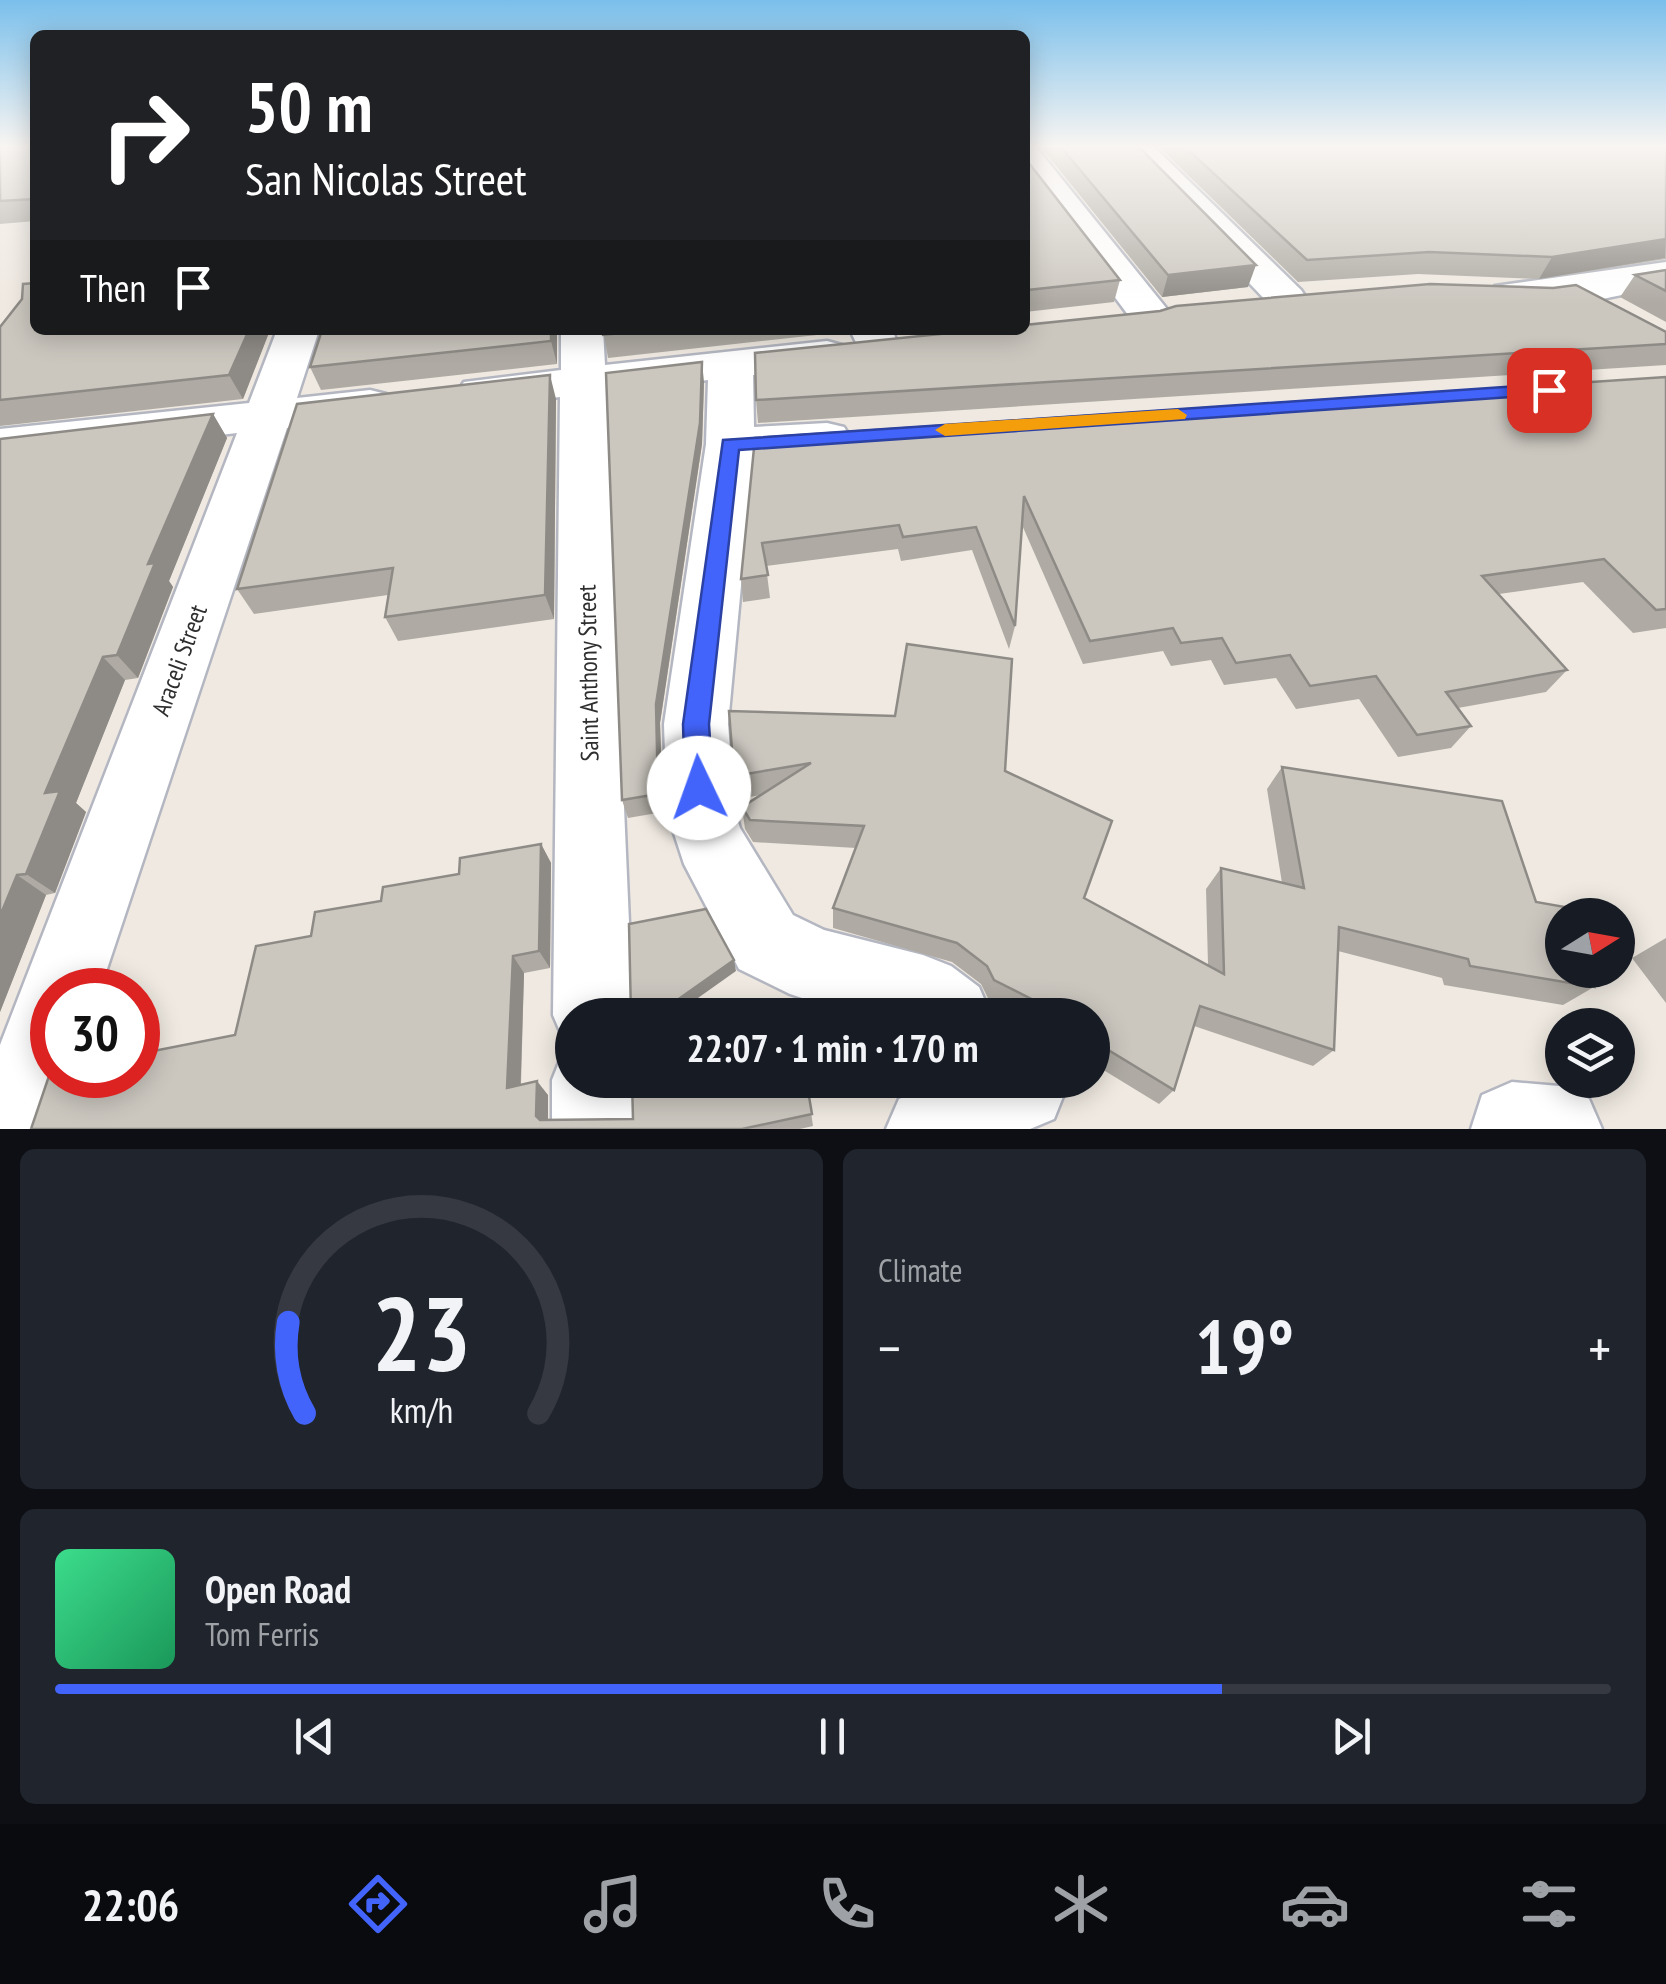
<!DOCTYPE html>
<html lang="en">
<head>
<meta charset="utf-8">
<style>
  :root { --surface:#171b24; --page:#20242c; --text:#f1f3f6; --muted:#9ea1a6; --line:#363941; --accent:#4264fb }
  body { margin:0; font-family:"PT Sans Narrow",sans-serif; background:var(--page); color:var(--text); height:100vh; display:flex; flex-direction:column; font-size:38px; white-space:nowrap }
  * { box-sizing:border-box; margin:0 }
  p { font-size:32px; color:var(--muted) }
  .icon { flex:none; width:55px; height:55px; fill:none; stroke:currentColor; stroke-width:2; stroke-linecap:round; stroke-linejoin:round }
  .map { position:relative; height:1129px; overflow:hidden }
  .drawer { display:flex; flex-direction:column; gap:20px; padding:20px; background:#0d0f14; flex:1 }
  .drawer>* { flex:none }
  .top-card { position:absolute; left:30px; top:30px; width:1000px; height:305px; border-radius:15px; box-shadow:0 5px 25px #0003; background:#202124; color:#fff; overflow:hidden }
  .needle { width:65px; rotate:79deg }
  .controls { position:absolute; left:1545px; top:898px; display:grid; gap:20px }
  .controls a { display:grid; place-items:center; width:90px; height:90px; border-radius:50%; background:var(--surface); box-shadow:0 5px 25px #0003; font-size:50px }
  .speed { position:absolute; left:30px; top:968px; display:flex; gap:20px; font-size:50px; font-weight:700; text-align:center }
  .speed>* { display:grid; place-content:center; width:130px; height:130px; border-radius:50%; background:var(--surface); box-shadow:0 5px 25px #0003; line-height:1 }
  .speed .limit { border:15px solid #d22; background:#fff; color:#111 }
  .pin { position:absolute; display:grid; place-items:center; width:85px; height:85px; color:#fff; margin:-42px; border-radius:20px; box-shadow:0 5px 15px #0006 }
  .me { position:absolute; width:110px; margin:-55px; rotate:357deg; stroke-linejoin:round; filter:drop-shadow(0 0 8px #0008) }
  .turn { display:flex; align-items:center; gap:35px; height:210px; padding:0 50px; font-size:45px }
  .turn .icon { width:130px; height:130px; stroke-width:2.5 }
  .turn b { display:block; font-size:70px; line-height:85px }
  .then { display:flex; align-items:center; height:95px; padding:0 50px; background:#0003; gap:20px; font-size:38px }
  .big { font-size:75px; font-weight:600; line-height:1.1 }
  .drawer .tile { flex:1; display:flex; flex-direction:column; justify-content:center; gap:15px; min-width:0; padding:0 35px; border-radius:15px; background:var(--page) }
  .drawer .dial { align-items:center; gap:0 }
  .dial svg { height:260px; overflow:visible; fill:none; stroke:var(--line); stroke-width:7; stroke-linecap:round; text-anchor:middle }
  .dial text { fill:var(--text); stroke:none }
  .song { display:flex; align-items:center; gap:30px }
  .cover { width:120px; height:120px; border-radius:15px; background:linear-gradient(135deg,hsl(150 70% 55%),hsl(150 70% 35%)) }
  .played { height:10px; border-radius:5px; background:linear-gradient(90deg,var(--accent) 75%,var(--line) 75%) }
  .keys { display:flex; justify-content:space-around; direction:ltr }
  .heat { display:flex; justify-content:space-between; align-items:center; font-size:55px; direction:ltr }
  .drawer .tiles { flex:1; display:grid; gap:20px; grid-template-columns:1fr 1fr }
  .tile:last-child { grid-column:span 2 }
  .trip { position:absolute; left:555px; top:998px; width:555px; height:100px; border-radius:50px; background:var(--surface); box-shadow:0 5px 25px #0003; font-weight:600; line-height:100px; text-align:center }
  .tab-bar { display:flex; height:160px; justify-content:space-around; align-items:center; background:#090b0e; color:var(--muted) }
  .tab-bar .icon { width:70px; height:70px }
  .tab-bar .current { color:var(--accent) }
  .tab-bar b { font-size:45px; color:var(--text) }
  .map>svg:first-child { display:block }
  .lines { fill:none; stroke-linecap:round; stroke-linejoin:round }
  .minor-casing { stroke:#b4b7c1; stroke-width:5 }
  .minor { fill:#fff; fill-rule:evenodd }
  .wall { fill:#afaba4 }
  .shaded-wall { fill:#8e8b86 }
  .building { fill:#cbc7bf; stroke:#8e8b86; stroke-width:2.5 }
  .route { fill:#4264fb; stroke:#2b41a3; stroke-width:2.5 }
  .slow { fill:#f59e0b }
  .labels { text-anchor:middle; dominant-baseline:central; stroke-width:8; stroke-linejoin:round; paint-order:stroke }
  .street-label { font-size:25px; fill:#2e2e2e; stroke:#fff }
</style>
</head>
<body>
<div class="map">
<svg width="1666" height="1129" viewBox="0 0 1666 1129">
  <rect width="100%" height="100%" fill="#efe9e1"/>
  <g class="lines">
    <defs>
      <g id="minor">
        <path d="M 1025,146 L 1036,147 L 1167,309 L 1173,318 L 1167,327 L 1152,330 L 1137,327 L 1025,176 Z"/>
        <path d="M 1119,146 L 1153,146 L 1301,290 L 1307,299 L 1301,308 L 1287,311 L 1273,308 Z"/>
        <path d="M 1666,262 L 1666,286 C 1613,295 1548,317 1495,304 L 1489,295 L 1495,286 Z"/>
        <path d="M 277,330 L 319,330 L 297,398 L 370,390 L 386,394 L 393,404 L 386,414 L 287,428 L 100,990 L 52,990 L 52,1075 L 72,1075 L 54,1129 L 0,1129 L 0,1045 L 237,433 L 0,461 L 0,429 L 249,403 Z"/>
        <path d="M 561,330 L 603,330 L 605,365 L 827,341 L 842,345 L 849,354 L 842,363 L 753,375 L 754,427 L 827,423 L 844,427 L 851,438 L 844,449 L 753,458 L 728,724 L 735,812 L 740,828 L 793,915 L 824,930 L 923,955 L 951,966 L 979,987 L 991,1015 L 853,1015 L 790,994 L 739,969 L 684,864 L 667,812 L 664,724 L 706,444 L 708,380 L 606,392 L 633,1015 L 572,1015 L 572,1046 L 565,1043 L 553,1015 L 560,397 L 480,406 L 464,402 L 457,392 L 464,382 L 561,370 Z"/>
        <path d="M 850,330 L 892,330 L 900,348 L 893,357 L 878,361 L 863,357 Z"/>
        <path d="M 572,1047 L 572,1080 L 636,1080 L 638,1129 L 552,1129 L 552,1080 L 564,1050 Z"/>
        <path d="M 943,1080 L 1062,1080 L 1066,1089 L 1054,1119 L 1030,1129 L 886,1129 L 899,1099 Z"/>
        <path d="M 1512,1082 L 1559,1086 L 1589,1099 L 1602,1129 L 1471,1129 L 1482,1095 Z"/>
      </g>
    </defs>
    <!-- minor casing -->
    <use href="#minor" class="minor-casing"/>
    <!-- minor -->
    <use href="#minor" class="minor"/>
  </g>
  <!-- wall -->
  <g class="wall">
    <path d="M 0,146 L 35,146 L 35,221 L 0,224 Z"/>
    <path d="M 1040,146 L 1137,146 L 1248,287 L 1162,297 Z"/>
    <path d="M 1158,146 L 1666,146 L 1666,259 L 1539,279 L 1418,274 L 1298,282 Z"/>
    <path d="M 1025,155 L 1025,158 L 1120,280 L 1114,302 L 1025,312 Z"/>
    <path d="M 1666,270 L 1666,322 L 1620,297 L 1635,275 Z"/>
    <path d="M 0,327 L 35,330 L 270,330 L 243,399 L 0,426 Z"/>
    <path d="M 557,330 L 557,364 L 321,390 L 310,367 Z"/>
    <path d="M 603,330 L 863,330 L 608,358 Z"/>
    <path d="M 1666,332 L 1666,365 L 758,423 L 756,400 Z"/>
    <path d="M 1666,377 L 1666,628 L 1633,633 L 1583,582 L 1499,594 L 1567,670 L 1546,692 L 1458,708 L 1471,726 L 1451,748 L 1398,757 L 1359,699 L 1296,709 L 1276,678 L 1224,685 L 1211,660 L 1171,666 L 1163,651 L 1083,664 L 1022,525 L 1015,626 L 1009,649 L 972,550 L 901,561 L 898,549 L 766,566 L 770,598 L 743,602 L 741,579 L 755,438 Z"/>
    <path d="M 704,382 L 702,444 L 660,723 L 663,812 L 628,818 L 622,800 Z"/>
    <path d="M 556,399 L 554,619 L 398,641 L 385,617 L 388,595 L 254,614 L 237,589 Z"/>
    <path d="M 213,414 L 227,438 L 169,581 L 173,587 L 138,678 L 125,680 L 76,803 L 86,812 L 55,893 L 46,895 L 0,1012 L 0,439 Z"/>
    <path d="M 729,711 L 1005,771 L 1084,898 L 1208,965 L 1206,889 L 1221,868 L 1282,883 L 1267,789 L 1282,767 L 1536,902 L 1594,987 L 1563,1005 L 1444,985 L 1442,978 L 1338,951 L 1334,1050 L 1313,1066 L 1194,1026 L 1174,1090 L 1159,1104 L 1092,1063 L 1092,1015 L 1021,1015 L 988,998 L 981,984 L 952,962 L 833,928 L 833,908 L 856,848 L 753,842 L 745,829 L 742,807 L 761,795 L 738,799 Z"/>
    <path d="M 541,844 L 551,863 L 550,968 L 524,973 L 521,1085 L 548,1095 L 548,1120 L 633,1119 L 632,1080 L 878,1080 L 852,1085 L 851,1089 L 809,1098 L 813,1126 L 800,1129 L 31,1129 L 235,1035 L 311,936 L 381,901 Z"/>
    <path d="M 1666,938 L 1666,1003 L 1632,958 Z"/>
  </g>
  <!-- shaded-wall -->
  <g class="shaded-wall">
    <path d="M 1666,239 L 1665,258 L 1539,279 L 1552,257 Z"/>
    <path d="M 1256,265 L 1248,287 L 1162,297 L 1168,275 Z"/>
    <path d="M 249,330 L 270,330 L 243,399 L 229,375 Z"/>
    <path d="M 551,330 L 557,330 L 557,364 L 551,341 Z"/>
    <path d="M 702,362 L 704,382 L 702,444 L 660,723 L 663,812 L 658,794 L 656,704 Z"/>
    <path d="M 550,375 L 556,399 L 554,619 L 545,595 Z"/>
    <path d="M 213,414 L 227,438 L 169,581 L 173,587 L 138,678 L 117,655 L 148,564 Z"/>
    <path d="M 103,657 L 125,680 L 76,803 L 86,812 L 55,893 L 26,874 L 45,793 Z"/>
    <path d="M 541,844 L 551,863 L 550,968 L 539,951 Z"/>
    <path d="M 17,875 L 46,895 L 0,1012 L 0,916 Z"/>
    <path d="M 513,956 L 524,973 L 520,1101 L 507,1088 Z"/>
    <path d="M 734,960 L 736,971 L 674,1015 L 656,1015 Z"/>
    <path d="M 537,1081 L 548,1095 L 548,1129 L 536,1116 Z"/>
  </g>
  <!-- building -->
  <g class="building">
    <path d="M 0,146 L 35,146 L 35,199 L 0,201 Z"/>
    <path d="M 1060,146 L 1138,146 L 1256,265 L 1168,275 Z"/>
    <path d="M 1184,146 L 1666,146 L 1666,239 L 1552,257 L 1429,252 L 1307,260 Z"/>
    <path d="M 1025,155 L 1025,158 L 1120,280 L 1028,290 L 1025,304 Z"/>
    <path d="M 1666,270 L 1666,291 L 1635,275 Z"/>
    <path d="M 35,283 L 35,330 L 249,330 L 229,375 L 0,400 L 0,327 L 22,299 L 23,284 Z"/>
    <path d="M 1430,284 L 1553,288 L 1576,285 L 1666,332 L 1666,344 L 756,400 L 755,353 L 979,330 L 1025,330 L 1025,325 L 1160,311 L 1176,306 Z"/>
    <path d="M 322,330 L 551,330 L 551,341 L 310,367 Z"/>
    <path d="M 602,330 L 651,330 L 603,335 Z"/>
    <path d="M 702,362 L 700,423 L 656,704 L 658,794 L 622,800 L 606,373 Z"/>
    <path d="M 550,375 L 545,595 L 385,617 L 393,568 L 237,589 L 297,404 Z"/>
    <path d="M 1666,377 L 1666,609 L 1656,610 L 1604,559 L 1482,576 L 1567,670 L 1446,692 L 1471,726 L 1417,735 L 1376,676 L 1310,686 L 1290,655 L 1236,663 L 1222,638 L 1181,643 L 1173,628 L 1090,641 L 1024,496 L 1015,626 L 976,527 L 903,537 L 899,525 L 762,543 L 768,575 L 741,579 L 755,438 Z"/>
    <path d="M 213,414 L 148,564 L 155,563 L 117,655 L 103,657 L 45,793 L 60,791 L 26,874 L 17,875 L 0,916 L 0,439 Z"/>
    <path d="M 907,644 L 1012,659 L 1005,771 L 1112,821 L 1084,898 L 1224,974 L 1221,868 L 1304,888 L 1282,767 L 1502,801 L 1536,902 L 1565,907 L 1568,915 L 1562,915 L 1562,970 L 1587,970 L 1594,987 L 1470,966 L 1468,959 L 1339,927 L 1334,1050 L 1200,1006 L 1174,1090 L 1092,1040 L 1092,1015 L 1063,1015 L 994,980 L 987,966 L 957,943 L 833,908 L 864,826 L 750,820 L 742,807 L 811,763 L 734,776 L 729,711 L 895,716 Z"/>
    <path d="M 541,844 L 539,951 L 513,956 L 507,1088 L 537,1081 L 536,1116 L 540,1120 L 633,1119 L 632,1080 L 829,1080 L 807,1085 L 812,1114 L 742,1129 L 31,1129 L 51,1070 L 52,1075 L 138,1075 L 138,1054 L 235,1035 L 256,946 L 311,936 L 315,912 L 381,901 L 383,887 L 459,874 L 460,858 Z"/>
    <path d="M 706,909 L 734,960 L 656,1015 L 631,1015 L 629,924 Z"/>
    <path d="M 866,1003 L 921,1003 L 924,1015 L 850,1015 L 867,1011 Z"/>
  </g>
  <!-- sky -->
  <linearGradient id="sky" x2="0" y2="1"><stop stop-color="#7abfeb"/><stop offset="0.48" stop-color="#f8f5f2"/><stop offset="1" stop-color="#f8f5f2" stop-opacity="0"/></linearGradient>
  <rect width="1666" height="304" fill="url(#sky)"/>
  <!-- route -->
  <path class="route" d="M 1549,384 L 1556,386 L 1556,394 L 739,450 L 709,724 L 713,788 L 709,797 L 699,801 L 689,797 L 685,788 L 683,724 L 723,440 Z"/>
  <!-- slow -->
  <path class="slow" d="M 1178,409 L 1187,415 L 1185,419 L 945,436 L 935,430 L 945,424 Z"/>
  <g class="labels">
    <!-- street labels -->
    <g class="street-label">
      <text transform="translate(179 660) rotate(-70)">Araceli Street</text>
      <text transform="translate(588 673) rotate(-91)">Saint Anthony Street</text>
    </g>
  </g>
</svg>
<div class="controls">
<a><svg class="needle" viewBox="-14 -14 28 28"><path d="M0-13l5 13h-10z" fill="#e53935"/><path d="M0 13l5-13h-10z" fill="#9ea1a6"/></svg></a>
<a><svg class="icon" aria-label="layers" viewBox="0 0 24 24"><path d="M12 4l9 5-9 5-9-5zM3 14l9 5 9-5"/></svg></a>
</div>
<div class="speed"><div class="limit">30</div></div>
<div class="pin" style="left:1549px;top:390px;background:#d93025"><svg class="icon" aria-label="arrive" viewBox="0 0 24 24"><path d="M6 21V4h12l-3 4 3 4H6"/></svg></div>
<svg class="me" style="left:699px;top:788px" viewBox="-20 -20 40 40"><circle r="19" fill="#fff"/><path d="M0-13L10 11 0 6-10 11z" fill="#4264fb"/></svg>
<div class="trip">22:07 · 1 min · 170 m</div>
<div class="top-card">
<div class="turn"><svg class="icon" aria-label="right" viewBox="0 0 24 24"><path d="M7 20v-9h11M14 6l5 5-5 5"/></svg><div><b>50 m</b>San Nicolas Street</div></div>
<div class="then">Then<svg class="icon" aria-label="arrive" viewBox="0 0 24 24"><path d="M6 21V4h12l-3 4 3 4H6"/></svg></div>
</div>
</div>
<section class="drawer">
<div class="tiles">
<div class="tile dial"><svg viewBox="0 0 100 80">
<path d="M14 69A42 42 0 1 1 86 69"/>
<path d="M14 69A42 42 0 0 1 9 41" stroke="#4264fb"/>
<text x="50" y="56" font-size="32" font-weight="700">23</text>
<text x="50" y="72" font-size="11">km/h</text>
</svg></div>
<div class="tile"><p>Climate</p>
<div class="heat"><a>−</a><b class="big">19°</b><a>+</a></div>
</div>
<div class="tile">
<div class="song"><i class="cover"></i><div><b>Open Road</b><p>Tom Ferris</p></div></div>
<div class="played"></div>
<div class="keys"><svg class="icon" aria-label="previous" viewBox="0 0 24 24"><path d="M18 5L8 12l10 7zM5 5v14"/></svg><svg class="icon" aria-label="pause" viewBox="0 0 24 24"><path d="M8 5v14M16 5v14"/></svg><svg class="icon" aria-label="next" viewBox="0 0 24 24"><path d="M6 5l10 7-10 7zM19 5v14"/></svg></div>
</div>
</div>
</section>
<nav class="tab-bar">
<b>22:06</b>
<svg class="icon current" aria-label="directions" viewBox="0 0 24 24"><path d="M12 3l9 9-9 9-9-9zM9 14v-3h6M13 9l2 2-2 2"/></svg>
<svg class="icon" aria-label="music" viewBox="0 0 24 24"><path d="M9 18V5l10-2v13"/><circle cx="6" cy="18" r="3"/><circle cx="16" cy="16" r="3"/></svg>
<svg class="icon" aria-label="phone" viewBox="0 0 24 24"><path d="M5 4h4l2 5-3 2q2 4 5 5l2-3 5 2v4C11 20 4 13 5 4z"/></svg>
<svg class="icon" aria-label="climate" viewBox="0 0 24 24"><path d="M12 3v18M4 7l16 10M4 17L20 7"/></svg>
<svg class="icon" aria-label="car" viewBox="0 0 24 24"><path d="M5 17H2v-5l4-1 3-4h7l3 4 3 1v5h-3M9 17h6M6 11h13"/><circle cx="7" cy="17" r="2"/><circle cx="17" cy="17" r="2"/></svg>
<svg class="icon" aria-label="filters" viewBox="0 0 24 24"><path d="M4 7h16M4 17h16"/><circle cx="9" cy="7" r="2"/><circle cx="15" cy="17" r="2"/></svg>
</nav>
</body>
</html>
